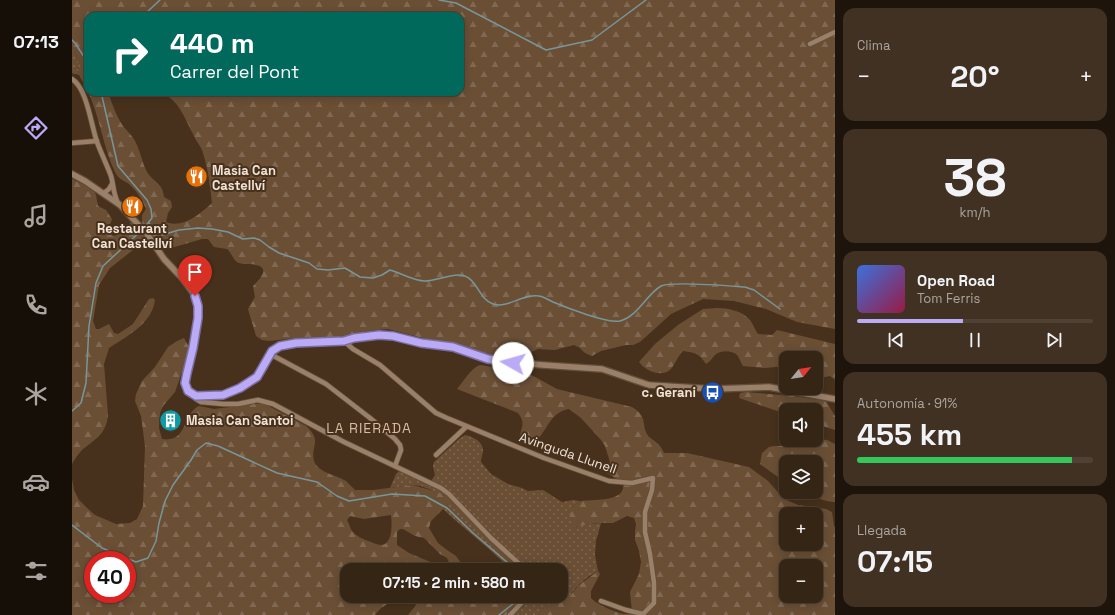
<!DOCTYPE html>
<html lang="es">
<head>
<meta charset="utf-8">
<style>
  :root { --surface:#352515; --page:#403122; --text:#f1f3f6; --muted:#aaa5a0; --line:#4f4234; --accent:#bbaaf6 }
  body { margin:0; font-family:"Space Grotesk",sans-serif; background:var(--page); color:var(--text); height:100vh; display:flex; flex-direction:column; font-size:15px; white-space:nowrap }
  * { box-sizing:border-box; margin:0 }
  p { font-size:13px; color:var(--muted) }
  .icon { flex:none; width:22px; height:22px; fill:none; stroke:currentColor; stroke-width:2; stroke-linecap:round; stroke-linejoin:round }
  .map { position:relative; flex:1; overflow:hidden }
  .details { display:flex; flex-direction:column; gap:8px; padding:8px; background:#1d140c; width:280px }
  .details>* { flex:none }
  .hud { position:absolute; left:12px; top:12px; width:380px; height:84px; border-radius:12px; box-shadow:0 2px 10px #0003,0 0 0 1px var(--line); background:#00695c; color:#fff; overflow:hidden }
  .needle { width:26px; rotate:60deg }
  .tools { position:absolute; left:707px; top:351px; display:grid; gap:8px }
  .tools a { display:grid; place-items:center; width:44px; height:44px; border-radius:8px; background:var(--surface); box-shadow:0 2px 10px #0003,0 0 0 1px var(--line); font-size:20px }
  .speed { position:absolute; left:12px; top:551px; display:flex; gap:8px; font-size:20px; font-weight:700; text-align:center }
  .speed>* { display:grid; place-content:center; width:52px; height:52px; border-radius:50%; background:var(--surface); box-shadow:0 2px 10px #0003,0 0 0 1px var(--line); line-height:1 }
  .speed .limit { border:6px solid #d22; background:#fff; color:#111 }
  .pin { position:absolute; display:grid; place-items:center; width:34px; height:34px; color:#fff; margin:-41px -17px; border-radius:50% 50% 50% 0; rotate:-45deg; box-shadow:0 0 4px #0007 }
  .pin .icon { rotate:45deg }
  .me { position:absolute; width:44px; margin:-22px; rotate:277deg; stroke-linejoin:round; filter:drop-shadow(0 0 3px #0008) }
  .turn { display:flex; align-items:center; gap:14px; height:84px; padding:0 20px; font-size:18px }
  .turn .icon { width:52px; height:52px; stroke-width:2.5 }
  .turn b { display:block; font-size:28px; line-height:34px }
  .big { font-size:30px; font-weight:800; line-height:1.1 }
  .details .tile { flex:1; display:flex; flex-direction:column; justify-content:center; gap:6px; min-width:0; padding:0 14px; border-radius:12px; background:var(--page) }
  .details .dial { align-items:center; gap:0 }
  .dial b { font-size:52px; line-height:1 }
  .song { display:flex; align-items:center; gap:12px }
  .cover { width:48px; height:48px; border-radius:6px; background:linear-gradient(135deg,hsl(220 70% 55%),hsl(340 70% 35%)) }
  .played { height:4px; border-radius:2px; background:linear-gradient(90deg,var(--accent) 45%,var(--line) 45%) }
  .keys { display:flex; justify-content:space-around; direction:ltr }
  .heat { display:flex; justify-content:space-between; align-items:center; font-size:22px; direction:ltr }
  .charge { height:6px; border-radius:3px; background:linear-gradient(90deg,#34c759 91%,var(--line) 0) }
  .trip { position:absolute; left:268px; top:563px; width:228px; height:40px; border-radius:12px; background:var(--surface); box-shadow:0 2px 10px #0003,0 0 0 1px var(--line); font-weight:800; line-height:40px; text-align:center }
  main { display:flex; flex:1; min-height:0 }
  .tab-bar { display:flex; flex-direction:column; width:72px; justify-content:space-around; align-items:center; background:#150f08; color:var(--muted) }
  .tab-bar .icon { width:28px; height:28px }
  .tab-bar .on { color:var(--accent) }
  .tab-bar b { font-size:18px; color:var(--text) }
  .map>svg:first-child { display:block }
  .grass { fill:url(#grass-dots) }
  .forest { fill:url(#forest-firs); fill-rule:evenodd }
  .lines { fill:none; stroke-linecap:round; stroke-linejoin:round }
  .stream { stroke:#78969a; stroke-width:1.5 }
  .minor-casing { stroke:#604e3b; stroke-width:6 }
  .tertiary-casing { stroke:#604e3b; stroke-width:8 }
  .minor { stroke:#9a8069; stroke-width:4.5 }
  .tertiary { stroke:#9a8069; stroke-width:5.5 }
  .route-casing { stroke:#7a6ea0; stroke-width:10 }
  .route { stroke:#bbaaf6; stroke-width:7 }
  .labels { text-anchor:middle; dominant-baseline:central; stroke-width:4; stroke-linejoin:round; paint-order:stroke }
  .poi-label { font-size:13px; font-weight:bold; fill:#f2e3d7; stroke:#47311c; text-anchor:start }
  .street-label { font-size:13px; fill:#f2e3d7; stroke:#47311c }
  .neighbourhood-label { font-size:14px; letter-spacing:1px; fill:#d7bba2; stroke:#47311c }
</style>
</head>
<body>
<main>
<nav class="tab-bar">
<b>07:13</b>
<svg class="icon on" aria-label="directions" viewBox="0 0 24 24"><path d="M12 3l9 9-9 9-9-9zM9 14v-3h6M13 9l2 2-2 2"/></svg>
<svg class="icon" aria-label="music" viewBox="0 0 24 24"><path d="M9 18V5l10-2v13"/><circle cx="6" cy="18" r="3"/><circle cx="16" cy="16" r="3"/></svg>
<svg class="icon" aria-label="phone" viewBox="0 0 24 24"><path d="M5 4h4l2 5-3 2q2 4 5 5l2-3 5 2v4C11 20 4 13 5 4z"/></svg>
<svg class="icon" aria-label="climate" viewBox="0 0 24 24"><path d="M12 3v18M4 7l16 10M4 17L20 7"/></svg>
<svg class="icon" aria-label="car" viewBox="0 0 24 24"><path d="M5 17H2v-5l4-1 3-4h7l3 4 3 1v5h-3M9 17h6M6 11h13"/><circle cx="7" cy="17" r="2"/><circle cx="17" cy="17" r="2"/></svg>
<svg class="icon" aria-label="filters" viewBox="0 0 24 24"><path d="M4 7h16M4 17h16"/><circle cx="9" cy="7" r="2"/><circle cx="15" cy="17" r="2"/></svg>
</nav>
<div class="map">
<svg width="763" height="615" viewBox="0 0 763 615">
  <defs>
    <pattern id="grass-dots" width="8" height="8" patternUnits="userSpaceOnUse"><rect width="8" height="8" fill="#6a4f35"/><path d="M2 2h.1M6 6h.1" fill="none" stroke="#806852" stroke-width="1.8" stroke-linecap="round"/></pattern>
    <pattern id="forest-firs" width="22" height="20" patternUnits="userSpaceOnUse"><rect width="22" height="20" fill="#6a4f35"/><path d="M5 1l3.5 6h-7zM16 11l3.5 6h-7z" fill="#806852"/></pattern>
  </defs>
  <rect width="100%" height="100%" fill="#47311c"/>
  <!-- grass -->
  <g class="grass">
    <path d="M 0,47 L 6,59 L 7,75 L 0,73 Z"/>
    <path d="M 393,435 C 402,437 412,442 411,452 C 410,456 409,458 409,462 L 419,474 L 436,484 L 450,488 L 456,491 L 471,490 L 490,502 L 501,500 L 508,501 L 501,506 L 504,527 L 507,525 L 529,523 L 524,541 L 523,555 L 526,571 C 514,577 504,586 497,597 L 490,599 L 480,604 L 472,612 L 467,615 L 445,615 L 453,604 L 454,596 L 489,596 L 489,570 L 439,570 C 418,548 393,530 371,509 L 376,504 L 371,495 L 349,486 L 341,485 L 318,488 L 324,474 L 327,471 L 357,484 L 363,475 C 362,469 359,466 363,461 L 387,439 Z"/>
  </g>
  <!-- forest -->
  <g class="forest">
    <path d="M 0,0 L 763,0 L 763,329 L 725,322 L 694,309 L 662,301 L 631,299 L 599,314 L 568,342 L 561,345 L 554,345 L 529,351 L 520,356 L 513,353 L 508,348 L 502,345 L 483,350 L 466,349 L 443,359 L 420,355 L 382,344 L 362,341 L 316,329 L 296,331 L 258,339 L 224,338 L 197,341 L 190,340 L 184,336 L 176,309 L 183,297 L 181,286 C 193,274 198,265 176,264 C 173,264 170,264 167,263 C 161,261 160,253 155,249 C 151,248 146,248 142,247 L 136,239 L 130,239 L 99,248 C 87,247 77,231 70,224 L 70,215 L 74,209 C 70,199 65,191 57,184 C 51,180 46,179 43,172 C 31,147 28,117 16,92 L 36,92 C 40,103 44,116 51,126 C 56,132 61,136 64,143 C 69,153 70,163 75,172 C 81,182 91,183 92,197 L 99,201 L 100,207 L 96,213 L 94,222 C 111,229 128,214 140,203 C 138,185 136,167 130,150 C 128,145 123,140 121,134 C 111,115 109,104 90,92 L 388,92 L 388,16 L 16,16 L 16,92 L 7,75 L 6,59 L 0,47 Z"/>
    <path d="M 0,179 L 21,189 L 24,195 L 26,206 L 34,210 L 40,219 L 36,230 L 38,234 L 41,236 C 50,235 56,227 60,220 L 75,239 L 38,268 L 27,285 L 21,321 L 24,329 L 27,329 L 37,324 L 42,333 L 46,334 L 61,324 L 77,299 L 81,298 L 83,300 C 80,324 55,336 37,348 L 32,364 L 36,415 C 34,435 23,439 10,450 C 6,454 3,459 0,464 Z"/>
    <path d="M 645,308 C 656,308 671,311 678,320 C 681,324 683,330 686,334 L 700,335 L 705,330 L 763,344 L 763,380 L 758,376 L 744,379 L 744,358 L 714,358 L 714,366 L 693,368 L 671,366 C 669,363 667,357 665,355 C 660,350 648,350 643,355 C 639,359 640,360 634,364 C 627,353 623,353 611,351 C 605,357 603,365 598,370 C 588,378 573,370 567,362 L 583,344 L 606,325 L 631,309 Z"/>
    <path d="M 112,338 L 118,349 L 103,392 L 91,406 L 88,413 L 87,428 L 90,439 C 116,443 110,414 127,406 L 142,409 L 191,403 L 234,426 C 251,441 238,446 242,461 C 246,473 265,475 274,481 C 277,484 280,487 283,490 L 301,490 L 341,485 L 368,493 L 376,500 L 376,504 L 359,521 L 357,528 L 366,543 L 375,550 L 384,556 L 394,570 L 275,570 L 275,596 L 411,596 L 416,601 L 419,602 L 430,596 L 454,596 L 453,604 L 445,615 L 336,615 L 344,605 L 342,600 C 331,594 309,605 303,615 L 0,615 L 0,479 L 2,490 L 7,500 L 15,508 L 23,515 L 44,524 L 58,523 L 65,519 L 71,506 L 73,446 L 69,416 L 63,401 L 64,394 L 70,381 L 83,367 L 96,347 L 105,341 ZM 319,515 C 320,524 321,544 309,545 C 305,545 300,542 296,541 C 291,539 284,536 280,531 C 278,528 277,523 275,520 L 278,516 L 292,519 ZM 328,529 L 331,529 L 343,536 L 352,538 L 368,554 L 375,558 L 379,567 L 373,568 L 370,567 L 337,553 L 325,545 L 325,532 ZM 21,560 L 55,560 L 55,594 L 21,594 Z"/>
    <path d="M 408,365 L 454,372 L 485,389 L 560,407 C 577,417 568,425 577,437 C 579,439 582,440 585,443 C 588,445 590,449 592,453 L 615,453 L 677,467 L 696,481 L 712,499 L 726,505 L 754,509 L 760,512 L 762,526 L 763,527 L 763,615 L 467,615 L 486,599 L 497,597 L 507,585 L 526,571 L 528,574 L 519,591 L 519,598 C 525,605 548,615 557,614 L 560,611 L 558,592 L 567,574 L 569,562 L 567,551 L 563,540 L 563,531 L 564,524 L 562,518 L 555,516 L 541,523 L 525,523 L 500,527 L 497,512 C 499,508 503,503 509,501 C 519,499 555,503 551,483 L 535,473 L 534,469 L 538,462 L 533,446 L 529,440 L 509,418 L 497,409 C 477,412 475,433 461,444 L 454,444 L 447,441 C 448,428 455,424 446,413 L 385,389 C 392,381 398,369 408,365 ZM 714,514 L 744,514 L 744,544 L 714,544 ZM 714,566 L 744,566 L 744,596 L 714,596 Z"/>
    <path d="M 673,392 L 721,396 L 754,401 L 763,416 L 763,430 L 744,424 L 744,410 L 714,410 L 714,414 L 667,398 L 668,393 Z"/>
    <path d="M 744,439 L 755,440 L 763,444 L 763,502 C 754,502 748,498 740,497 C 732,495 724,496 717,492 L 744,492 L 744,462 L 714,462 L 714,488 L 706,477 L 688,464 L 690,453 L 697,447 L 702,446 L 713,446 L 726,440 L 744,440 Z"/>
  </g>
  <g class="lines">
    <!-- stream -->
    <g class="stream">
      <path d="M 367,0 L 384,3 L 474,50 L 520,40 L 574,0"/>
      <path d="M 68,16 L 74,13 L 88,0"/>
      <path d="M 0,40 L 3,43 L 16,63"/>
      <path d="M 29,92 L 46,166 L 75,200 L 79,209 L 80,218 L 72,228"/>
      <path d="M 77,223 L 79,226 L 90,235 L 107,230 L 126,228 L 140,229 L 156,232 L 171,239 L 182,238 L 188,240 L 197,247 L 207,253 L 237,263 L 245,269 L 256,270 L 273,268 L 288,277 L 301,278 L 310,275 L 318,270 C 329,273 342,281 353,281 C 363,281 379,274 388,275 C 405,276 406,299 421,304 C 435,309 452,293 467,296 C 472,297 477,300 481,302 C 493,307 536,324 548,321 C 566,316 574,295 589,286 C 599,281 659,286 673,287 L 682,290 L 708,309"/>
      <path d="M 0,411 L 9,403 L 14,383 L 17,326 L 24,283 L 31,266 L 70,230"/>
      <path d="M 0,525 L 30,548 L 64,562 L 76,558 L 84,541 L 87,523 L 93,501 L 101,485 L 119,460 L 125,450 L 134,443 L 146,446 L 205,473 L 245,482 L 265,496 L 277,501 L 320,494 L 353,496 L 375,508 L 401,533 L 444,570"/>
      <path d="M 427,615 L 451,596"/>
    </g>
    <defs>
      <g id="minor">
        <path d="M 738,44 L 763,32"/>
        <path d="M 0,79 C 15,88 19,125 25,142 C 29,153 35,165 39,176 C 42,186 41,194 46,203"/>
        <path d="M 0,143 L 25,141"/>
        <path d="M 32,193 L 37,189 L 40,184"/>
        <path d="M 272,341 L 281,349 L 308,365 L 364,413 L 375,418 L 472,458 L 537,481 L 560,483 L 581,478 L 580,490 L 573,512 L 573,532 L 578,554 L 582,583 L 582,603 L 571,614 L 554,610 L 529,601"/>
        <path d="M 198,354 L 254,384 L 298,418 L 323,439 L 328,445 L 329,450 L 323,466"/>
        <path d="M 124,396 L 124,399 L 129,402 L 151,404 L 166,404 L 186,400 L 201,404 L 272,442 L 369,488 L 377,494 L 419,538 L 454,570"/>
        <path d="M 364,455 L 394,427"/>
        <path d="M 438,615 L 456,596"/>
      </g>
      <path id="tertiary" d="M 0,174 L 13,181 L 48,205 L 75,234 L 92,259 L 109,277 L 122,294 L 126,306 L 126,318 L 121,348 L 115,373 L 113,383 L 116,391 L 124,396 L 151,395 L 172,386 L 185,377 L 191,369 L 198,354 L 208,346 L 224,343 L 272,341 L 282,338 L 307,335 L 321,336 L 349,343 L 381,347 L 409,357 L 426,361 L 471,365 L 530,369 L 577,385 L 641,389 L 697,387 L 763,399"/>
    </defs>
    <!-- minor casing -->
    <use href="#minor" class="minor-casing"/>
    <!-- tertiary casing -->
    <use href="#tertiary" class="tertiary-casing"/>
    <!-- minor -->
    <use href="#minor" class="minor"/>
    <!-- tertiary -->
    <use href="#tertiary" class="tertiary"/>
  </g>
  <g class="lines">
    <defs>
      <path id="route" d="M 123,296 L 126,306 L 126,318 L 121,348 L 115,373 L 113,383 L 116,391 L 124,396 L 151,395 L 168,388 L 185,377 L 200,351 L 208,346 L 224,343 L 272,341 L 282,338 L 307,335 L 321,336 L 349,343 L 381,347 L 416,359 L 441,363"/>
    </defs>
    <!-- route casing -->
    <use href="#route" class="route-casing"/>
    <!-- route -->
    <use href="#route" class="route"/>
  </g>
  <!-- icons -->
  <defs>
    <symbol id="restaurant-disc" viewBox="-11 -11 22 22"><circle r="9.5" fill="#e8710a" stroke="#47311c"/><path d="M-5-6h1v4h1v-4h1v4h1v-4h1v5L-1.5 .5V6h-2V.5L-5-1ZM5-6V6H3V1.5H1.5Q1.5-4 5-6Z" fill="#fff"/></symbol>
    <symbol id="bus-disc" viewBox="-11 -11 22 22"><circle r="9.5" fill="#1a4fb4" stroke="#47311c"/><path d="M-5-6H5V4H4V6H2V4H-2V6H-4V4H-5ZM-3.5-4V0h7V-4ZM-3.5 1.2v1.5H-2V1.2ZM2 1.2v1.5H3.5V1.2Z" fill="#fff"/></symbol>
    <symbol id="building-disc" viewBox="-11 -11 22 22"><circle r="9.5" fill="#0f9aa8" stroke="#47311c"/><path d="M-4-6H4V6H1V3H-1V6H-4ZM-2.5-4.3h1.7v1.8h-1.7ZM.8-4.3h1.7v1.8H.8ZM-2.5-1h1.7V.8h-1.7ZM.8-1h1.7V.8H.8Z" fill="#fff"/></symbol>
  </defs>
  <g fill-rule="evenodd">
    <use href="#restaurant-disc" x="112" y="164" width="25" height="25"/>
    <use href="#restaurant-disc" x="48" y="194" width="25" height="25"/>
    <use href="#bus-disc" x="628" y="380" width="25" height="25"/>
    <use href="#building-disc" x="86" y="408" width="25" height="25"/>
  </g>
  <g class="labels">
    <!-- poi labels -->
    <g class="poi-label">
      <text x="140" y="170">Masia Can<tspan x="140" dy="15">Castellví</tspan></text>
      <text x="60" y="228" text-anchor="middle">Restaurant<tspan x="60" dy="15">Can Castellví</tspan></text>
      <text x="624" y="392" text-anchor="end">c. Gerani</text>
      <text x="114" y="420">Masia Can Santoi</text>
    </g>
    <!-- street labels -->
    <g class="street-label">
      <text transform="translate(496 453) rotate(19)">Avinguda Llunell</text>
    </g>
    <!-- neighbourhood labels -->
    <g class="neighbourhood-label">
      <text x="297" y="428">LA RIERADA</text>
    </g>
  </g>
</svg>
<div class="tools">
<a><svg class="needle" viewBox="-14 -14 28 28"><path d="M0-13l5 13h-10z" fill="#e53935"/><path d="M0 13l5-13h-10z" fill="#aaa5a0"/></svg></a>
<a><svg class="icon" aria-label="sound" viewBox="0 0 24 24"><path d="M4 9h4l5-4v14l-5-4H4zM17 9q2 3 0 6"/></svg></a>
<a><svg class="icon" aria-label="layers" viewBox="0 0 24 24"><path d="M12 4l9 5-9 5-9-5zM3 14l9 5 9-5"/></svg></a>
<a>+</a>
<a>−</a>
</div>
<div class="speed"><div class="limit">40</div></div>
<div class="pin" style="left:123px;top:296px;background:#d93025"><svg class="icon" aria-label="arrive" viewBox="0 0 24 24"><path d="M6 21V4h12l-3 4 3 4H6"/></svg></div>
<svg class="me" style="left:441px;top:363px" viewBox="-20 -20 40 40"><circle r="19" fill="#fff"/><path d="M0-13L10 11 0 6-10 11z" fill="#bbaaf6"/></svg>
<div class="trip">07:15 · 2 min · 580 m</div>
<div class="hud">
<div class="turn"><svg class="icon" aria-label="right" viewBox="0 0 24 24"><path d="M7 20v-9h11M14 6l5 5-5 5"/></svg><div><b>440 m</b>Carrer del Pont</div></div>
</div>
</div>
<section class="details">
<div class="tile"><p>Clima</p>
<div class="heat"><a>−</a><b class="big">20°</b><a>+</a></div>
</div>
<div class="tile dial"><b>38</b><p>km/h</p></div>
<div class="tile">
<div class="song"><i class="cover"></i><div><b>Open Road</b><p>Tom Ferris</p></div></div>
<div class="played"></div>
<div class="keys"><svg class="icon" aria-label="previous" viewBox="0 0 24 24"><path d="M18 5L8 12l10 7zM5 5v14"/></svg><svg class="icon" aria-label="pause" viewBox="0 0 24 24"><path d="M8 5v14M16 5v14"/></svg><svg class="icon" aria-label="next" viewBox="0 0 24 24"><path d="M6 5l10 7-10 7zM19 5v14"/></svg></div>
</div>
<div class="tile"><p>Autonomía · 91%</p><b class="big">455 km</b><div class="charge"></div></div>
<div class="tile"><p>Llegada</p><b class="big">07:15</b></div>
</section>
</main>
</body>
</html>
